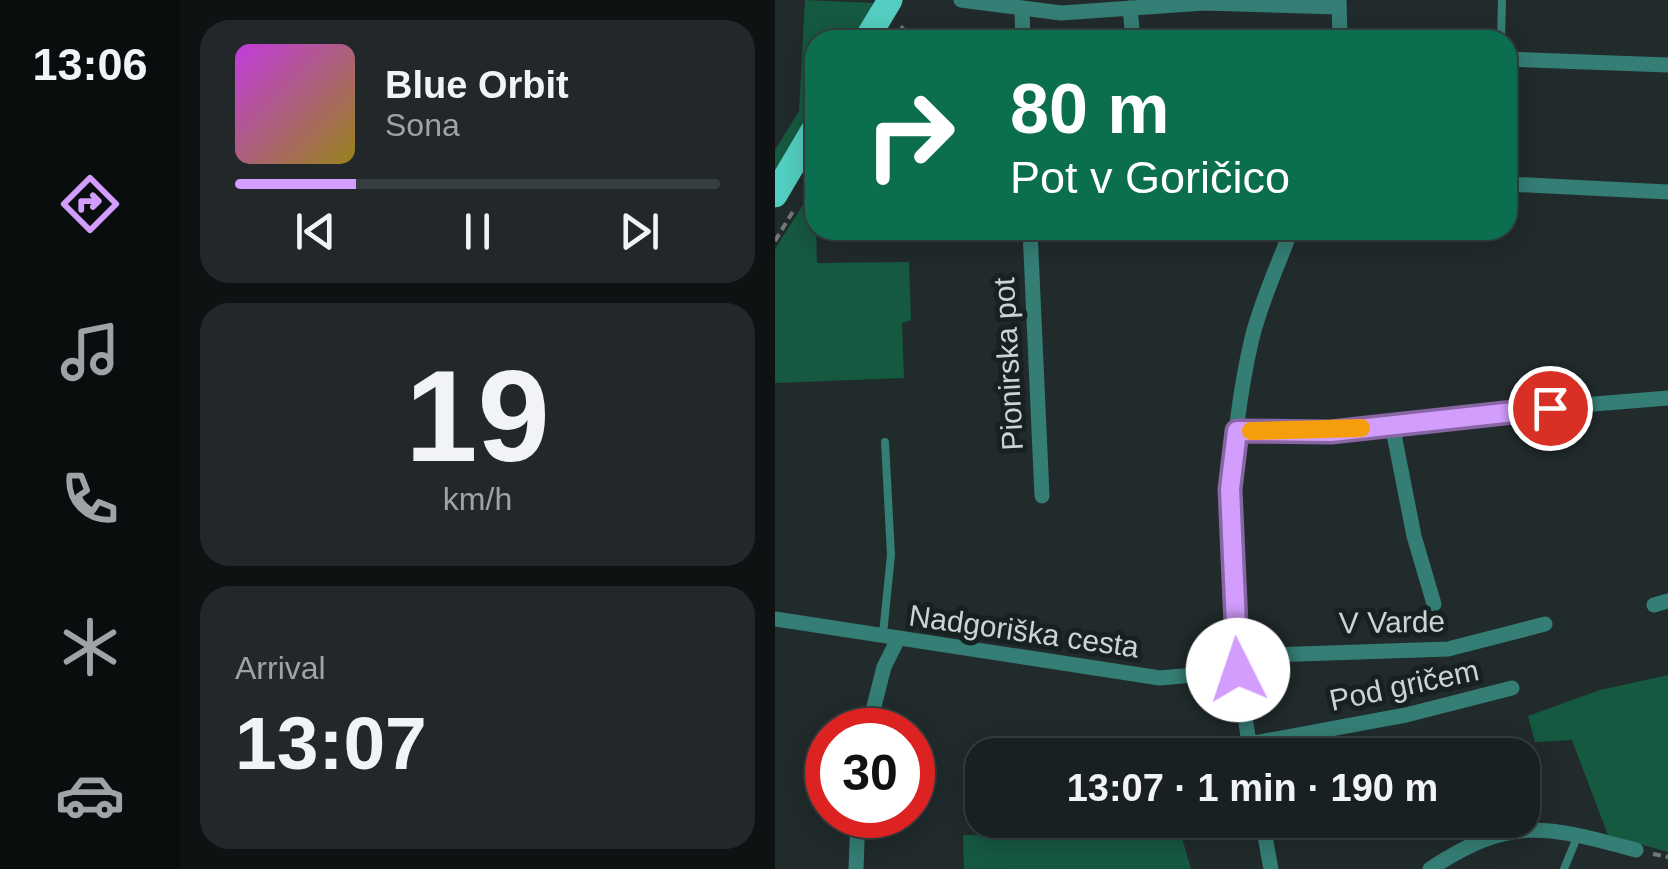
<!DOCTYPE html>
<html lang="en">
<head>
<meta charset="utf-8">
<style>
  :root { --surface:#192021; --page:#22282a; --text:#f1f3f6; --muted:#9fa3a5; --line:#373e3f; --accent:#d29dfd }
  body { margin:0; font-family:Arial,sans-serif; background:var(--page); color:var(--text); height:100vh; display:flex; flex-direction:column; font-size:38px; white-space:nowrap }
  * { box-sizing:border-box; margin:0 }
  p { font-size:32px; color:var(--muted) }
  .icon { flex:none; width:55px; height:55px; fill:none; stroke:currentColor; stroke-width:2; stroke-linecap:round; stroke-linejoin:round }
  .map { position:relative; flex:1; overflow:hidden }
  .details { display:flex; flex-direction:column; gap:20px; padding:20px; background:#0e1212; width:595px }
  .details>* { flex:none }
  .guide { position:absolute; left:30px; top:30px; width:712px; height:210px; border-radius:30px; box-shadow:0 5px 25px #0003,0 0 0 2px var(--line); background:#0b6e4f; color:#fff; overflow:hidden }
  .speed { position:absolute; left:30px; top:708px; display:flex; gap:20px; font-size:50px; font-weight:700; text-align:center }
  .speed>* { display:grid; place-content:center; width:130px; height:130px; border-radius:50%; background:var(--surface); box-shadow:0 5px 25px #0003,0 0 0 2px var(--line); line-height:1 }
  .speed .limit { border:15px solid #d22; background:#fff; color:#111 }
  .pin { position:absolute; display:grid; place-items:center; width:85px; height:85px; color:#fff; margin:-42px; border:5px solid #fff; border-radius:50%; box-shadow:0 2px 10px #0007 }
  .me { position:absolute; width:110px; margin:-55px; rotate:356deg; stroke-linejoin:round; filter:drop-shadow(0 0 8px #0008) }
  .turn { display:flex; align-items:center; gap:35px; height:210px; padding:0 40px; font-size:45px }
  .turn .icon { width:130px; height:130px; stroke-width:2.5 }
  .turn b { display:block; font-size:70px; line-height:85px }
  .big { font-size:75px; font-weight:600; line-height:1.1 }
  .details .tile { flex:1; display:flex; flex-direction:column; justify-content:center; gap:15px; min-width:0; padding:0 35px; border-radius:30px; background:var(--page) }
  .details .dial { align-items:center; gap:0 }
  .dial b { font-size:130px; line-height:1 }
  .song { display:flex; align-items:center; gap:30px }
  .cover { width:120px; height:120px; border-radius:15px; background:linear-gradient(135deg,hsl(290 70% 55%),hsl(50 70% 35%)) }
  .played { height:10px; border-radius:5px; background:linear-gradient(90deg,var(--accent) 25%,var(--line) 25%) }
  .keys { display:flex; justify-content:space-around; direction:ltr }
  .trip { position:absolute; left:190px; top:738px; width:575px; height:100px; border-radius:30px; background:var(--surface); box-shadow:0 5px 25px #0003,0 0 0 2px var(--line); font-weight:600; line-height:100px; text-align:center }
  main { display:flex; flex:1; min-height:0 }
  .dock { display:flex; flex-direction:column; width:180px; justify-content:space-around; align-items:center; background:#0a0d0d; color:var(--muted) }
  .dock .icon { width:70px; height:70px }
  .dock .selected { color:var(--accent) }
  .dock b { font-size:45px; color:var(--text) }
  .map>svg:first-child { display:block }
  .green { fill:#165941 }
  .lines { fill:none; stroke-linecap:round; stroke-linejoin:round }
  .path { stroke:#707879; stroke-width:4; stroke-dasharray:8 5; stroke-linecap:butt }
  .service { stroke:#357e75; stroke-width:8 }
  .minor { stroke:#357e75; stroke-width:15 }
  .primary { stroke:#53cec0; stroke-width:25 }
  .route-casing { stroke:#8866a4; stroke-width:25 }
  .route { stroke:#d29dfd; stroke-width:18 }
  .slow { stroke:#f59e0b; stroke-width:18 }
  .labels { text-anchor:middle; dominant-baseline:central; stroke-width:10; stroke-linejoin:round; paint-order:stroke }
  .street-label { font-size:30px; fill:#ccd3d3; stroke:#182122 }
</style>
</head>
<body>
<main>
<nav class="dock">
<b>13:06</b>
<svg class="icon selected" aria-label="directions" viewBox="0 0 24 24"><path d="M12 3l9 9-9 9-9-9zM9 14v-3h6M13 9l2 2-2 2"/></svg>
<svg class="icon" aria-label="music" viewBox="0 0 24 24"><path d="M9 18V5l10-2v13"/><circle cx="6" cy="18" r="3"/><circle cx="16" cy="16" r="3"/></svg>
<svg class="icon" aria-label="phone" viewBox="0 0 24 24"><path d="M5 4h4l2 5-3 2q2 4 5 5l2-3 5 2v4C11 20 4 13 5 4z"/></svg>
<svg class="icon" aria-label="climate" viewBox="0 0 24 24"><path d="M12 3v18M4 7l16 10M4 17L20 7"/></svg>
<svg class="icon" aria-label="car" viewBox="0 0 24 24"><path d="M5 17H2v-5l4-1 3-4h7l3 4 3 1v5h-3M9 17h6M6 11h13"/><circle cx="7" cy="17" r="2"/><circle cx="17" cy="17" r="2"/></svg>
</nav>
<section class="details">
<div class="tile">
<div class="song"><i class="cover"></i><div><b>Blue Orbit</b><p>Sona</p></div></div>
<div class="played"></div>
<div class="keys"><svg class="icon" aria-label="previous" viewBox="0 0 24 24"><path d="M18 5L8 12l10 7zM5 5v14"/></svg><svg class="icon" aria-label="pause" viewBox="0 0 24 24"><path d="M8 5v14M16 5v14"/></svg><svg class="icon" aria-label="next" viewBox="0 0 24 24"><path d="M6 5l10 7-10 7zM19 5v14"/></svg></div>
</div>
<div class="tile dial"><b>19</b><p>km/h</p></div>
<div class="tile"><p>Arrival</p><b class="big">13:07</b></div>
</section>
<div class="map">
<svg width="893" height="869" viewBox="0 0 893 869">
  <rect width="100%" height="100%" fill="#212b2c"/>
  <!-- green -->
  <g class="green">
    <path d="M 30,0 L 98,3 L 80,40 L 40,40 L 40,109 L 0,177 L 0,150 L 24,111 Z"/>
    <path d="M 40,186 L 42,263 L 134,262 L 136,320 L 127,323 L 129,378 L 0,383 L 0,249 Z"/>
    <path d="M 893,675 L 893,852 L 833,835 L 797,740 L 760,742 L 753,716 L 825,690 Z"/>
    <path d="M 403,820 L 424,820 L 432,831 L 407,838 L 416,869 L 189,869 L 188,835 L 378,837 Z"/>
  </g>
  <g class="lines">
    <!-- path -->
    <g class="path">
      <path d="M 120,40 L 128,26"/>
      <path d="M 0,241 L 20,208"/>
      <path d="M 878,854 L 893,857"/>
    </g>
    <!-- service -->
    <g class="service">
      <path d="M 726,40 L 727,0"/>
      <path d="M 108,634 L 116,555 L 110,442"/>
      <path d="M 789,869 L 803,835"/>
    </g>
    <!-- minor -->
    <g class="minor">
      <path d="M 186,0 L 286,13 L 429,3 L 564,7"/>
      <path d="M 564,0 L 565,40"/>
      <path d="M 355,8 L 358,40"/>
      <path d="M 247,10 L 248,40"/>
      <path d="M 732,59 L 893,65"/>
      <path d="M 732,184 L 893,192"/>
      <path d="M 255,230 L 267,496"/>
      <path d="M 371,230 L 372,232"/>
      <path d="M 617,424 L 639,536 L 659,604"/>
      <path d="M 462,431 L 556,432 L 697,414 L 893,398"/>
      <path d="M 879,605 L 893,601"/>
      <path d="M 0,619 L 385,678 L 463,671"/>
      <path d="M 462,656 L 673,649 L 770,624"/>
      <path d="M 93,730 L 109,667 L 122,641"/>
      <path d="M 474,744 L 631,715 L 737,688"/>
      <path d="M 476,755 C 453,617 445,475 477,338 C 486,301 503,266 516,230"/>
      <path d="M 487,820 L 496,869"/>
      <path d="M 81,869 L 83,815"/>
      <path d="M 655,869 C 737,815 771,826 861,850"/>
    </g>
    <!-- primary -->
    <g class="primary">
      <path d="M 91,40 L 115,0"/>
      <path d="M 0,195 L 40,127"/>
    </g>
  </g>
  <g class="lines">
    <defs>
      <path id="route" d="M 463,670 L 455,489 L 462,431 L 556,432 L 775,408"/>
    </defs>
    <!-- route casing -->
    <use href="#route" class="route-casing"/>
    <!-- route -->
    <use href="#route" class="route"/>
    <!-- slow -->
    <path class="slow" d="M 476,431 L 586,428"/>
  </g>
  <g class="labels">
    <!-- street labels -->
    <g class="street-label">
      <text transform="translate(233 364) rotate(-93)">Pionirska pot</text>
      <text transform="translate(617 622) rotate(-1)">V Varde</text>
      <text transform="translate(249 631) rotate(8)">Nadgoriška cesta</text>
      <text transform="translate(629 685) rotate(-12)">Pod gričem</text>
    </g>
  </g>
</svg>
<div class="speed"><div class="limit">30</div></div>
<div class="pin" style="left:775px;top:408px;background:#d93025"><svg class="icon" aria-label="arrive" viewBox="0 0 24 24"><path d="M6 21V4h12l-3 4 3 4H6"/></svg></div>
<svg class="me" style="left:463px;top:670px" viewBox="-20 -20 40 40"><circle r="19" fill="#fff"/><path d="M0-13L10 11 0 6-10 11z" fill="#d29dfd"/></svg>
<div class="trip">13:07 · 1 min · 190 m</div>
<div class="guide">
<div class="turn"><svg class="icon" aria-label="right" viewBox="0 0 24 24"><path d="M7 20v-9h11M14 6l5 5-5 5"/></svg><div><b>80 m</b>Pot v Goričico</div></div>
</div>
</div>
</main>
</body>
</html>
